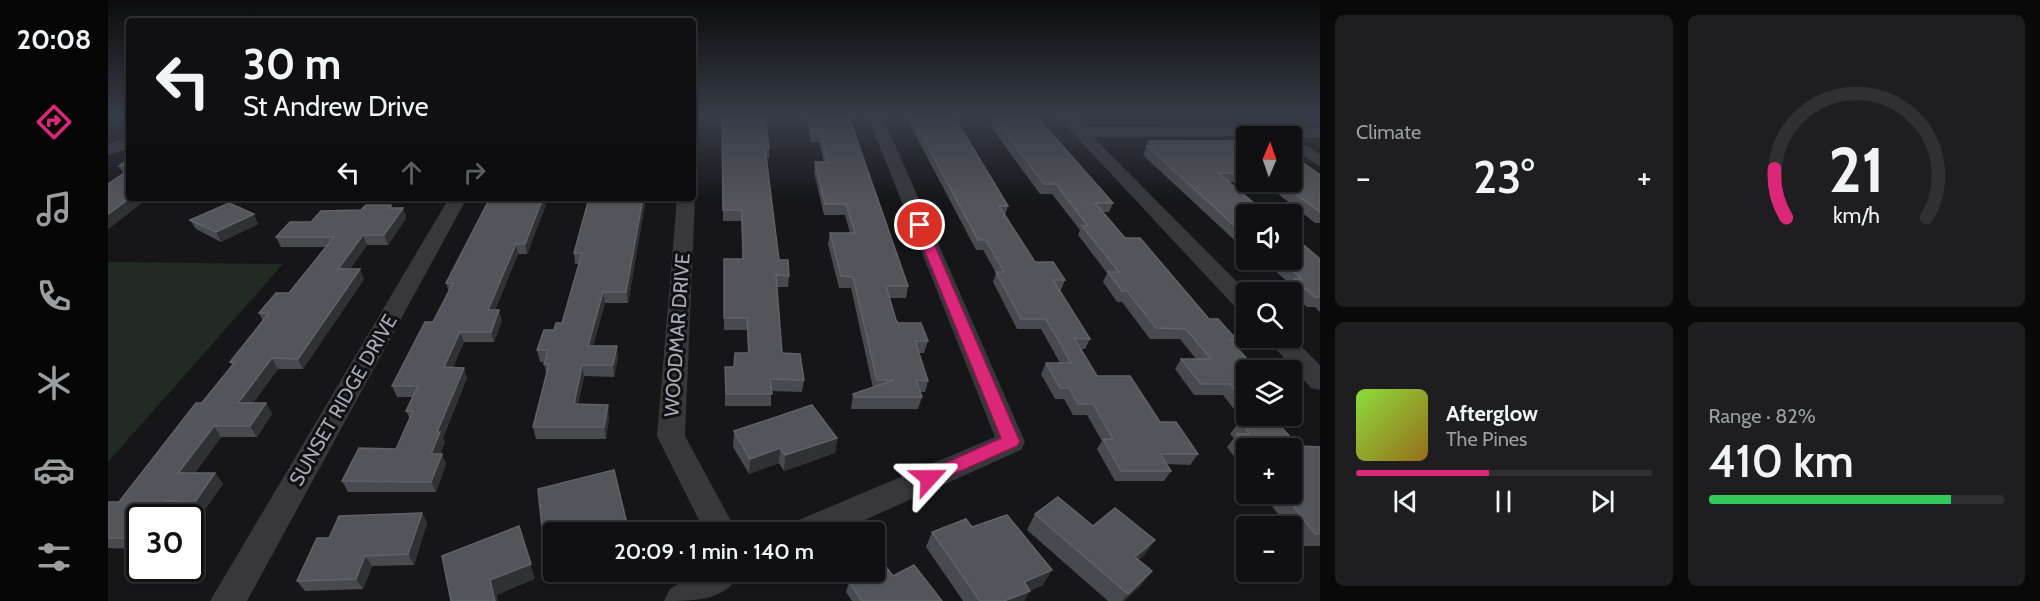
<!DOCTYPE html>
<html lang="en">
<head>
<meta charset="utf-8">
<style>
  :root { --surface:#101012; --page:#1e1e20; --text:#f1f3f6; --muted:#9c9d9f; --line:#303032; --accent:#db2777 }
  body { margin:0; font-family:Cabin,sans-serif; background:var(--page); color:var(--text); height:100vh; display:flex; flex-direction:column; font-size:22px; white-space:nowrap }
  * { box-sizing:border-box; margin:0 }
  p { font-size:20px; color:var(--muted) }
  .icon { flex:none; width:33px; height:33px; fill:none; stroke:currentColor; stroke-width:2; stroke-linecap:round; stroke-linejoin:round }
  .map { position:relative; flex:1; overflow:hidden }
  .side { display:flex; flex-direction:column; gap:15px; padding:15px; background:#09090a; width:720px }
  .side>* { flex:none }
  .banner { position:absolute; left:18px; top:18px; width:570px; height:183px; border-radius:6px; box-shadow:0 2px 4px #0004,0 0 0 2px var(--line); background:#101012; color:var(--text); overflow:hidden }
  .needle { width:39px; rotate:2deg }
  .buttons { position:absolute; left:1128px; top:126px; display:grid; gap:12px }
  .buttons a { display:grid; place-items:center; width:66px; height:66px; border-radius:6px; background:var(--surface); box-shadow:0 2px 4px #0004,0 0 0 2px var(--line); font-size:30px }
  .speed { position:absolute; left:18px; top:504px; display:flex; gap:12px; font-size:30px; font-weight:700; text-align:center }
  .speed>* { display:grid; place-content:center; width:78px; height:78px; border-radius:50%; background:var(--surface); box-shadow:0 2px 4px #0004,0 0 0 2px var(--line); line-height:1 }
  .speed .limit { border:3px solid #111; border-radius:9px; background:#fff; color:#111 }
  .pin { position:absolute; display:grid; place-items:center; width:51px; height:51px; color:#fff; margin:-26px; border:3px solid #fff; border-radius:50%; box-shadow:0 2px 6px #0007 }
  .me { position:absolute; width:66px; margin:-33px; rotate:66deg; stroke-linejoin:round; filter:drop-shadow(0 0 4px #0008) }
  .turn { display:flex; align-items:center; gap:21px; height:126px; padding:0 18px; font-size:27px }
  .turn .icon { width:78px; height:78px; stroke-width:2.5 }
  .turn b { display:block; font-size:42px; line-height:51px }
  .lanes { display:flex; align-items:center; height:57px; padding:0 18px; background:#0003; justify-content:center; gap:30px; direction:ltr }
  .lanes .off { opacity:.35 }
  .big { font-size:45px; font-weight:600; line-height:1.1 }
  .side .widget { flex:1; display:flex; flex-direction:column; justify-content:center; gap:9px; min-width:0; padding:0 21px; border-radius:9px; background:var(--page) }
  .side .dial { align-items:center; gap:0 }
  .dial svg { height:156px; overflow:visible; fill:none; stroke:var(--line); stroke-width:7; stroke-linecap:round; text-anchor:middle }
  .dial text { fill:var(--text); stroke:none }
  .song { display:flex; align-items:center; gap:18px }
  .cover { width:72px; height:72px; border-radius:9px; background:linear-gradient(135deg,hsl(90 70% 55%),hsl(40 70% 35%)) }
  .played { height:6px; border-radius:3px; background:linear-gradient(90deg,var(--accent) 45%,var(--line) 45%) }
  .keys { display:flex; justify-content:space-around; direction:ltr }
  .heat { display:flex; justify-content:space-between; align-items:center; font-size:33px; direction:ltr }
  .charge { height:9px; border-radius:4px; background:linear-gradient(90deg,#34c759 82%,var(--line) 0) }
  .side .tiles { flex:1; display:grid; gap:15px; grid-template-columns:repeat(2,1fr) }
  .trip { position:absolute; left:435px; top:522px; width:342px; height:60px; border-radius:6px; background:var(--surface); box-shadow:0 2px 4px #0004,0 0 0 2px var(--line); font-weight:600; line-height:60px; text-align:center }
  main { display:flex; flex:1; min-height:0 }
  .menu { display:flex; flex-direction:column; width:108px; justify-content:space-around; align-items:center; background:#060607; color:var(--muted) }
  .menu .icon { width:42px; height:42px }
  .menu .active { color:var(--accent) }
  .menu b { font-size:27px; color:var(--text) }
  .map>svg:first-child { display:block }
  .green { fill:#222a24 }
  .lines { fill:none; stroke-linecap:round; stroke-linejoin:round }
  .minor { fill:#37373c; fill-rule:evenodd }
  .wall { fill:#494a4f }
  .shaded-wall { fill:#303134 }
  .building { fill:#53555a; stroke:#616269; stroke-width:1.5 }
  .route { fill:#db2777; stroke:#8e194d; stroke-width:1.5 }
  .labels { text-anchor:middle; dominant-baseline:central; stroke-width:6; stroke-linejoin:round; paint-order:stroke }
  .street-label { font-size:20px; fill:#a8abb7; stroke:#111113 }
</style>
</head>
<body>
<main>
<nav class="menu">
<b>20:08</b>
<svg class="icon active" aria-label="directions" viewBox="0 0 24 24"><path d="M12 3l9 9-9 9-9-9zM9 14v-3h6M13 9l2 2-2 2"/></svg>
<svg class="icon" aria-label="music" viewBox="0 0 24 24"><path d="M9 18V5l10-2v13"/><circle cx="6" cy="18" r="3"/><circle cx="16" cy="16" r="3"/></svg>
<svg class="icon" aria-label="phone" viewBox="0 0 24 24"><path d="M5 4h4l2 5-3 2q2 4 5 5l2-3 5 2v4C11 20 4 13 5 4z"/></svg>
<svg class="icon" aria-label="climate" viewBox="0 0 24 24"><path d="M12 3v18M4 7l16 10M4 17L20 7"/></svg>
<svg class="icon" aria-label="car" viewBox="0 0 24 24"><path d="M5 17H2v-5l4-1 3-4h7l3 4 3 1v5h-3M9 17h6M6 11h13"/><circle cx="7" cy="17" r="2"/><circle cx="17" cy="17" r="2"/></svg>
<svg class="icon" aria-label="filters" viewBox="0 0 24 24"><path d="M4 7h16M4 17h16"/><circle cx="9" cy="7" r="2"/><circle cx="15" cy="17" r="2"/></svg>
</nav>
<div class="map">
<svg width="1212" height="601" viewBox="0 0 1212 601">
  <rect width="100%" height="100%" fill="#161618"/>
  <!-- green -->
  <path class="green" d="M 0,262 L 175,264 L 0,462 Z"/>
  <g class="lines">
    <!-- minor -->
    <g class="minor">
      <path d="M 760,117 L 775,117 L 917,442 L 913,450 L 730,532 L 681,532 L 686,522 L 887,437 Z"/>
      <path d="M 950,117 L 966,117 L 976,127 L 1212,128 L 1212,138 L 1185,138 L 1212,154 L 1212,166 L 1184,149 L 1184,136 L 985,137 L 1139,292 L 1138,312 L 1130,310 Z"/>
      <path d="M 21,137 L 21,148 L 0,155 L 0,144 Z"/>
      <path d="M 585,195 L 587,198 L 577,436 L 629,532 L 597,532 L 549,436 L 569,198 L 585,198 Z"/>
      <path d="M 341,198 L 359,198 L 139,601 L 102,601 Z"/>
      <path d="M 1184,337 L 1212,365 L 1212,390 L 1203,388 L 1158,338 Z"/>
      <path d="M 588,572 L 633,572 C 618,601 588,601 556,601 L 562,589 Z"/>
    </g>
  </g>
  <!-- wall -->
  <g class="wall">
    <path d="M 614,117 L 661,148 L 661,158 L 658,158 L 671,260 L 681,276 L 680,287 L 669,287 L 674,353 L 696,380 L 694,392 L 663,391 L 663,406 L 617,406 L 617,367 L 626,367 L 640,353 L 639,330 L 616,330 L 616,259 L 635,259 L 633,221 L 615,221 Z"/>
    <path d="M 698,117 L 741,117 L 800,286 L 798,298 L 781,298 L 788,320 L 790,323 L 820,341 L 816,353 L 811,353 L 820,381 L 817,392 L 812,392 L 814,397 L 810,409 L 743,409 L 745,394 L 765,388 L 743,288 L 731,288 L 720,244 L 722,233 L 742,233 L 737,215 L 716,215 L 706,172 L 707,162 L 716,162 L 711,142 L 703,142 Z"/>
    <path d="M 798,117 L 847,118 L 900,206 L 897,215 L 927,262 L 957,280 L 953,290 L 951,290 L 982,339 L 977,349 L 972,349 L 989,376 L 1052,422 L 1090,454 L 1082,465 L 1059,464 L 1063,471 L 1056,481 L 1007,481 L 989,449 L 994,441 L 979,415 L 965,415 L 956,399 L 947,399 L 933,374 L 938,363 L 952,363 L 933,329 L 909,329 L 885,282 L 888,273 L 875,250 L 868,250 Z"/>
    <path d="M 883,117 L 929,117 L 1005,203 L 1001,212 L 995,212 L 1017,238 L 1101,319 L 1129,340 L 1126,344 L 1138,370 L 1138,407 L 1125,408 L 1115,395 L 1086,395 L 1067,369 L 1073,359 L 1088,359 L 1072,339 L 1042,339 L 1014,302 L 1009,302 L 995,282 L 999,273 L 970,235 L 972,230 L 944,194 L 932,194 L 883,127 L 885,120 Z"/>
    <path d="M 1038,117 L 1071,117 L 1071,118 Z"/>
    <path d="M 1185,117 L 1212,117 L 1212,118 L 1186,118 Z"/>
    <path d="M 1041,141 L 1138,141 L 1138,182 L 1184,182 L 1212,175 L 1212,223 L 1207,223 L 1155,182 L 1121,182 L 1138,214 L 1138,250 L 1137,250 L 1035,155 Z"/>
    <path d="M 21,159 L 21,198 L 40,198 L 0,229 L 16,174 L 11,166 Z"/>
    <path d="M 93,198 L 139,198 L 134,203 L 121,203 L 150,224 L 113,242 L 88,229 L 82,220 L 120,203 L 96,203 Z"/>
    <path d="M 488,198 L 538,198 L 520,303 L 497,303 L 485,346 L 510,357 L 506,377 L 476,376 L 470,405 L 501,417 L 498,439 L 428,439 L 425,427 L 439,375 L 436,364 L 437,362 L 432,362 L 429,350 L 446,330 L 454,323 L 471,264 L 467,264 L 466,253 Z"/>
    <path d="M 283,205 L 285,208 L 295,208 L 298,218 L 280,245 L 259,245 L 242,269 L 256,279 L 195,369 L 170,369 L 145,403 L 158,403 L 164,414 L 149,437 L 113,437 L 87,473 L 107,473 L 115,484 L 95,512 L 65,512 L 32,518 L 32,549 L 0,548 L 0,502 L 11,502 L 124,365 L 122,362 L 155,321 L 151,313 L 181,293 L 218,247 L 173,247 L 168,237 L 203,222 Z"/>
    <path d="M 438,205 L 419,254 L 410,254 L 387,310 L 394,320 L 386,342 L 356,342 L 345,367 L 359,378 L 335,438 L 337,442 L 332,454 L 334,454 L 338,464 L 328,492 L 240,492 L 234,481 L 288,449 L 302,419 L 298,411 L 305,397 L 289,397 L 284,386 L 325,322 L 341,292 L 338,283 Z"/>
    <path d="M 1212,259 L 1212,312 L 1207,307 L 1199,307 L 1179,289 L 1182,284 L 1155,260 Z"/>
    <path d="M 1132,421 L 1190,446 L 1212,447 L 1212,546 L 1194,546 L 1184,532 L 1184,526 L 1179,526 L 1164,506 L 1172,498 L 1168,494 L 1184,494 L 1184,448 L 1138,448 L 1138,471 L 1137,471 L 1119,447 L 1126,438 L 1122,434 Z"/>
    <path d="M 626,431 L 729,438 L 727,453 L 676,471 L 671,463 L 641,474 L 625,447 Z"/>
    <path d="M 314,513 L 319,523 L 306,565 L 264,566 L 255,589 L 197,591 L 189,581 L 221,538 Z"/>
    <path d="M 927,514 L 985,526 L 1047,540 L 1036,555 L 1030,560 L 1044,571 L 1032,586 L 1016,601 L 1000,601 L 919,530 Z"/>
    <path d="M 864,527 L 935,585 L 922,591 L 916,601 L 855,601 L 818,547 L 824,532 Z"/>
    <path d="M 785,576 L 834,601 L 744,601 L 738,592 L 741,582 Z"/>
  </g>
  <!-- shaded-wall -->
  <g class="shaded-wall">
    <path d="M 22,198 L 40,198 L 0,229 L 0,214 Z"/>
    <path d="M 131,198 L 139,198 L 134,203 Z"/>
    <path d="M 435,198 L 436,198 L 438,205 L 419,254 L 417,244 Z"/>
    <path d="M 535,198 L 538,198 L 520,303 L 518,292 Z"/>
    <path d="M 295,208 L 298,218 L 280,245 L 276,235 Z"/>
    <path d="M 146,214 L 150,224 L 113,242 L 108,232 Z"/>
    <path d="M 255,235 L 259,245 L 235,279 L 230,269 Z"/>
    <path d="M 408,244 L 410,254 L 383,320 L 380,310 Z"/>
    <path d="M 252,269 L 256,279 L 195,369 L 190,359 Z"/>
    <path d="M 495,292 L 497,303 L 482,357 L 480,346 Z"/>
    <path d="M 391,310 L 394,320 L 386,342 L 383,332 Z"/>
    <path d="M 352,332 L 356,342 L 340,378 L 336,367 Z"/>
    <path d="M 509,346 L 510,357 L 506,377 L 505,365 Z"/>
    <path d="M 164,358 L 170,369 L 137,414 L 130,403 Z"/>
    <path d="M 474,365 L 476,376 L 468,416 L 466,404 Z"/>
    <path d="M 356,368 L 359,378 L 335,438 L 337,442 L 328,464 L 323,454 L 329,432 Z"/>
    <path d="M 158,403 L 164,414 L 149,437 L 142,426 Z"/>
    <path d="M 500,405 L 501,417 L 498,439 L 496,427 Z"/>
    <path d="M 106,426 L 113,437 L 79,484 L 70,473 Z"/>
    <path d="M 729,438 L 727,453 L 676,471 L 677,455 Z"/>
    <path d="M 672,448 L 671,463 L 641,474 L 642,459 Z"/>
    <path d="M 334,454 L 338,464 L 328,492 L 323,482 Z"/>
    <path d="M 107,473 L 115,484 L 95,512 L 87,502 Z"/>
    <path d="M 56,501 L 65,512 L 61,518 L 44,518 Z"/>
    <path d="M 314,513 L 319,523 L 306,565 L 300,554 Z"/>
    <path d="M 465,520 L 468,532 L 446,532 L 446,541 L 439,543 L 434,528 Z"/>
    <path d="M 411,526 L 427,579 L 389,595 L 390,601 L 387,601 L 382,580 Z"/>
    <path d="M 1047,540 L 1036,555 L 1016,572 L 1027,557 Z"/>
    <path d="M 257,556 L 264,566 L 255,589 L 248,579 Z"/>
    <path d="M 944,570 L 935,585 L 922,591 L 916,601 L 896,601 L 916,582 Z"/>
    <path d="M 1044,571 L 1032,586 L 1016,601 L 1014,601 L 1020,594 Z"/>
  </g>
  <!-- building -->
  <g class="building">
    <path d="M 614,117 L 657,117 L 661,148 L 657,148 L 671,260 L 680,260 L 681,276 L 668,275 L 674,353 L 692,354 L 696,380 L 662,379 L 664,394 L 618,394 L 617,367 L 626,367 L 627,353 L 641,353 L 639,318 L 616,318 L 616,259 L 635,259 L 634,210 L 615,210 Z"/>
    <path d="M 701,117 L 741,117 L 800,286 L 778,286 L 788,320 L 790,323 L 813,323 L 820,341 L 807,341 L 820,381 L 808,380 L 814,397 L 746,397 L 745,394 L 786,380 L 769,380 L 745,277 L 733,276 L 722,233 L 747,233 L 738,204 L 717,204 L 707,162 L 720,162 L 712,132 L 704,132 Z"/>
    <path d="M 804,117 L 847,118 L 900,206 L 891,206 L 927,262 L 945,262 L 957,280 L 945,280 L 982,339 L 966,338 L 989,376 L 1022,376 L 1052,422 L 1068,422 L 1090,454 L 1052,454 L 1063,471 L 1013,471 L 995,439 L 1005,439 L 985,404 L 970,404 L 961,388 L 952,388 L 938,363 L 963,363 L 938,319 L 913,319 L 888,272 L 896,272 L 878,240 L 870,240 Z"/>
    <path d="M 892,117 L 929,117 L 1005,203 L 987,203 L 1017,238 L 1032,238 L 1101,319 L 1110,319 L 1129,340 L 1122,340 L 1149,370 L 1138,370 L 1138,397 L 1133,397 L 1122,384 L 1093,384 L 1073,359 L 1103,359 L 1078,329 L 1048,328 L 1019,291 L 1014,291 L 1000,272 L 1011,272 L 974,226 L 980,226 L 948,184 L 936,184 L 886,118 L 893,118 Z"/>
    <path d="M 1041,141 L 1138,141 L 1138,173 L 1110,173 L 1159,214 L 1138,214 L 1138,236 L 1039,146 L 1047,146 Z"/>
    <path d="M 1184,155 L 1212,175 L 1212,212 L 1171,182 L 1184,182 Z"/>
    <path d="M 21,159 L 21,166 L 11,166 Z"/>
    <path d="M 21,170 L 21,198 L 22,198 L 0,214 L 0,184 Z"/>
    <path d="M 382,198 L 435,198 L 417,244 L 408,244 L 380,310 L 391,310 L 383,332 L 352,332 L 336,367 L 356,368 L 329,432 L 332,432 L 323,454 L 334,454 L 323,482 L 234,481 L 251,448 L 288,449 L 305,411 L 298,411 L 310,386 L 284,386 L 317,322 L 325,322 L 345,283 L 338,283 Z"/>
    <path d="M 488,198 L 535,198 L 518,292 L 495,292 L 480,346 L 509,346 L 505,365 L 474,365 L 466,404 L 500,405 L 496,427 L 425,427 L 441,364 L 436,364 L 440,350 L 429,350 L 436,330 L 446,330 L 448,323 L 454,323 L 474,253 L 466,253 L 480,202 L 487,202 Z"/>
    <path d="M 121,203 L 146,214 L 108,232 L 82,220 Z"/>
    <path d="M 258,205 L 283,205 L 281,208 L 295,208 L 276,235 L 255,235 L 230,269 L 252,269 L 190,359 L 164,358 L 130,403 L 158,403 L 142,426 L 106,426 L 70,473 L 107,473 L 87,502 L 56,501 L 44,518 L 32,518 L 32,534 L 28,538 L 0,538 L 0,502 L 11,502 L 88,403 L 94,403 L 127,362 L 122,362 L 161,313 L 151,313 L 168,293 L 181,293 L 226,237 L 168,237 L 182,222 L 203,222 L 213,211 L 253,210 Z"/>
    <path d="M 1184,235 L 1212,259 L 1212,297 L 1207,297 L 1186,279 L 1194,279 L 1172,260 L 1184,260 Z"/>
    <path d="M 704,405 L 729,438 L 677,455 L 672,448 L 642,459 L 626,431 Z"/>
    <path d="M 1132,421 L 1169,422 L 1190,446 L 1212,447 L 1212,534 L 1207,534 L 1176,494 L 1189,494 L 1184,487 L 1184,448 L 1140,448 L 1129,434 L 1142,434 Z"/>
    <path d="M 506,470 L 521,532 L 467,532 L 465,520 L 434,528 L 430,489 Z"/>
    <path d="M 950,497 L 985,526 L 1007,508 L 1047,540 L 1027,557 L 1044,571 L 1020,594 L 927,514 Z"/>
    <path d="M 314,513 L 300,554 L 257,556 L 248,579 L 189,581 L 209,538 L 221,538 L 231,516 Z"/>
    <path d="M 899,515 L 944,570 L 916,582 L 922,591 L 896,601 L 872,601 L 824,532 L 858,519 L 864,527 Z"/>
    <path d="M 411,526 L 423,564 L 382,580 L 387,601 L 343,601 L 334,556 Z"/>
    <path d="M 776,564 L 785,576 L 806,565 L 834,601 L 754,601 L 741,582 L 761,572 L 766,572 L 766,569 Z"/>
  </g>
  <!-- sky -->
  <linearGradient id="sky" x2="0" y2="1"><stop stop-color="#0c0c0d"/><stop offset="0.58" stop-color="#363c48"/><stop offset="1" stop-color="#363c48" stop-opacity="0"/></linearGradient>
  <rect width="1212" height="201" fill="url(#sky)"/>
  <!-- route -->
  <path class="route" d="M 808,223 L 818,225 L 912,442 L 909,446 L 821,485 L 815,483 L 812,478 L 815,473 L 893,438 L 806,225 Z"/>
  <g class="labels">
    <!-- street labels -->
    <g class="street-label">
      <text transform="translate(569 335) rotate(-86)">WOODMAR DRIVE</text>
      <text transform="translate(235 400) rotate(-60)">SUNSET RIDGE DRIVE</text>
    </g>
  </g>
</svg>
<div class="buttons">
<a><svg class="needle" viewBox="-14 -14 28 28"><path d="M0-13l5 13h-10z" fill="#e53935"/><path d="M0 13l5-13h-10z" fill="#9c9d9f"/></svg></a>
<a><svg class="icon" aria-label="sound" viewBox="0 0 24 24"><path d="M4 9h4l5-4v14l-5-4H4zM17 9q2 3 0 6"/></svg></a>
<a><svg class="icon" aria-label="search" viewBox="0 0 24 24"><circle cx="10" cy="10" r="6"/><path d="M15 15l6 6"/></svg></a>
<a><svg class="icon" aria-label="layers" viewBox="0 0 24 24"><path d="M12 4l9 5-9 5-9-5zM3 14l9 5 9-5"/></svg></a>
<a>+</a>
<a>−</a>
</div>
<div class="speed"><div class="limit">30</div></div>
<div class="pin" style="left:812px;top:225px;background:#d93025"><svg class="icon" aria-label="arrive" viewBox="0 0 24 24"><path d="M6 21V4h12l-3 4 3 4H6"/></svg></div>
<svg class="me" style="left:821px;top:478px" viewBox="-20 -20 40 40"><path d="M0-17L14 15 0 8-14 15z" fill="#db2777" stroke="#fff" stroke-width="4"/></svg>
<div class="trip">20:09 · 1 min · 140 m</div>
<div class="banner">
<div class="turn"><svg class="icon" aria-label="left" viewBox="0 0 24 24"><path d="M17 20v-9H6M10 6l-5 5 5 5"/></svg><div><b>30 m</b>St Andrew Drive</div></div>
<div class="lanes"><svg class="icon" aria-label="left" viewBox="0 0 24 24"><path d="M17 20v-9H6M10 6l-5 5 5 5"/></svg><svg class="icon off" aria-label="ahead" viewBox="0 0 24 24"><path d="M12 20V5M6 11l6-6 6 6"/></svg><svg class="icon off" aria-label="right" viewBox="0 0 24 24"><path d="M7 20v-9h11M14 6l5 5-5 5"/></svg></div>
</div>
</div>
<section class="side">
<div class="tiles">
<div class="widget"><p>Climate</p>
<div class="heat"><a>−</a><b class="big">23°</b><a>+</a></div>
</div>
<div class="widget dial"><svg viewBox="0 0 100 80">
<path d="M14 69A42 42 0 1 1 86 69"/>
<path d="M14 69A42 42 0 0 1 8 44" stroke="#db2777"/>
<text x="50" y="56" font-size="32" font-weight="700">21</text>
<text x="50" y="72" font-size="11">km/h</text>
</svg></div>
<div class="widget">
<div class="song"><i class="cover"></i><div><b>Afterglow</b><p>The Pines</p></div></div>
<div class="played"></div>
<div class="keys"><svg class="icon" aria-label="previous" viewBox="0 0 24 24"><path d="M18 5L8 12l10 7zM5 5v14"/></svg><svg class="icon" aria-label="pause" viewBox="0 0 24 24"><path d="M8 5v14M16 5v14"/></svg><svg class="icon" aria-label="next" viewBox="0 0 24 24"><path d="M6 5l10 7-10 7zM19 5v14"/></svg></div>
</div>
<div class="widget"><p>Range · 82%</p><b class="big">410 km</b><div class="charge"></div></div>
</div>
</section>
</main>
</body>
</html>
